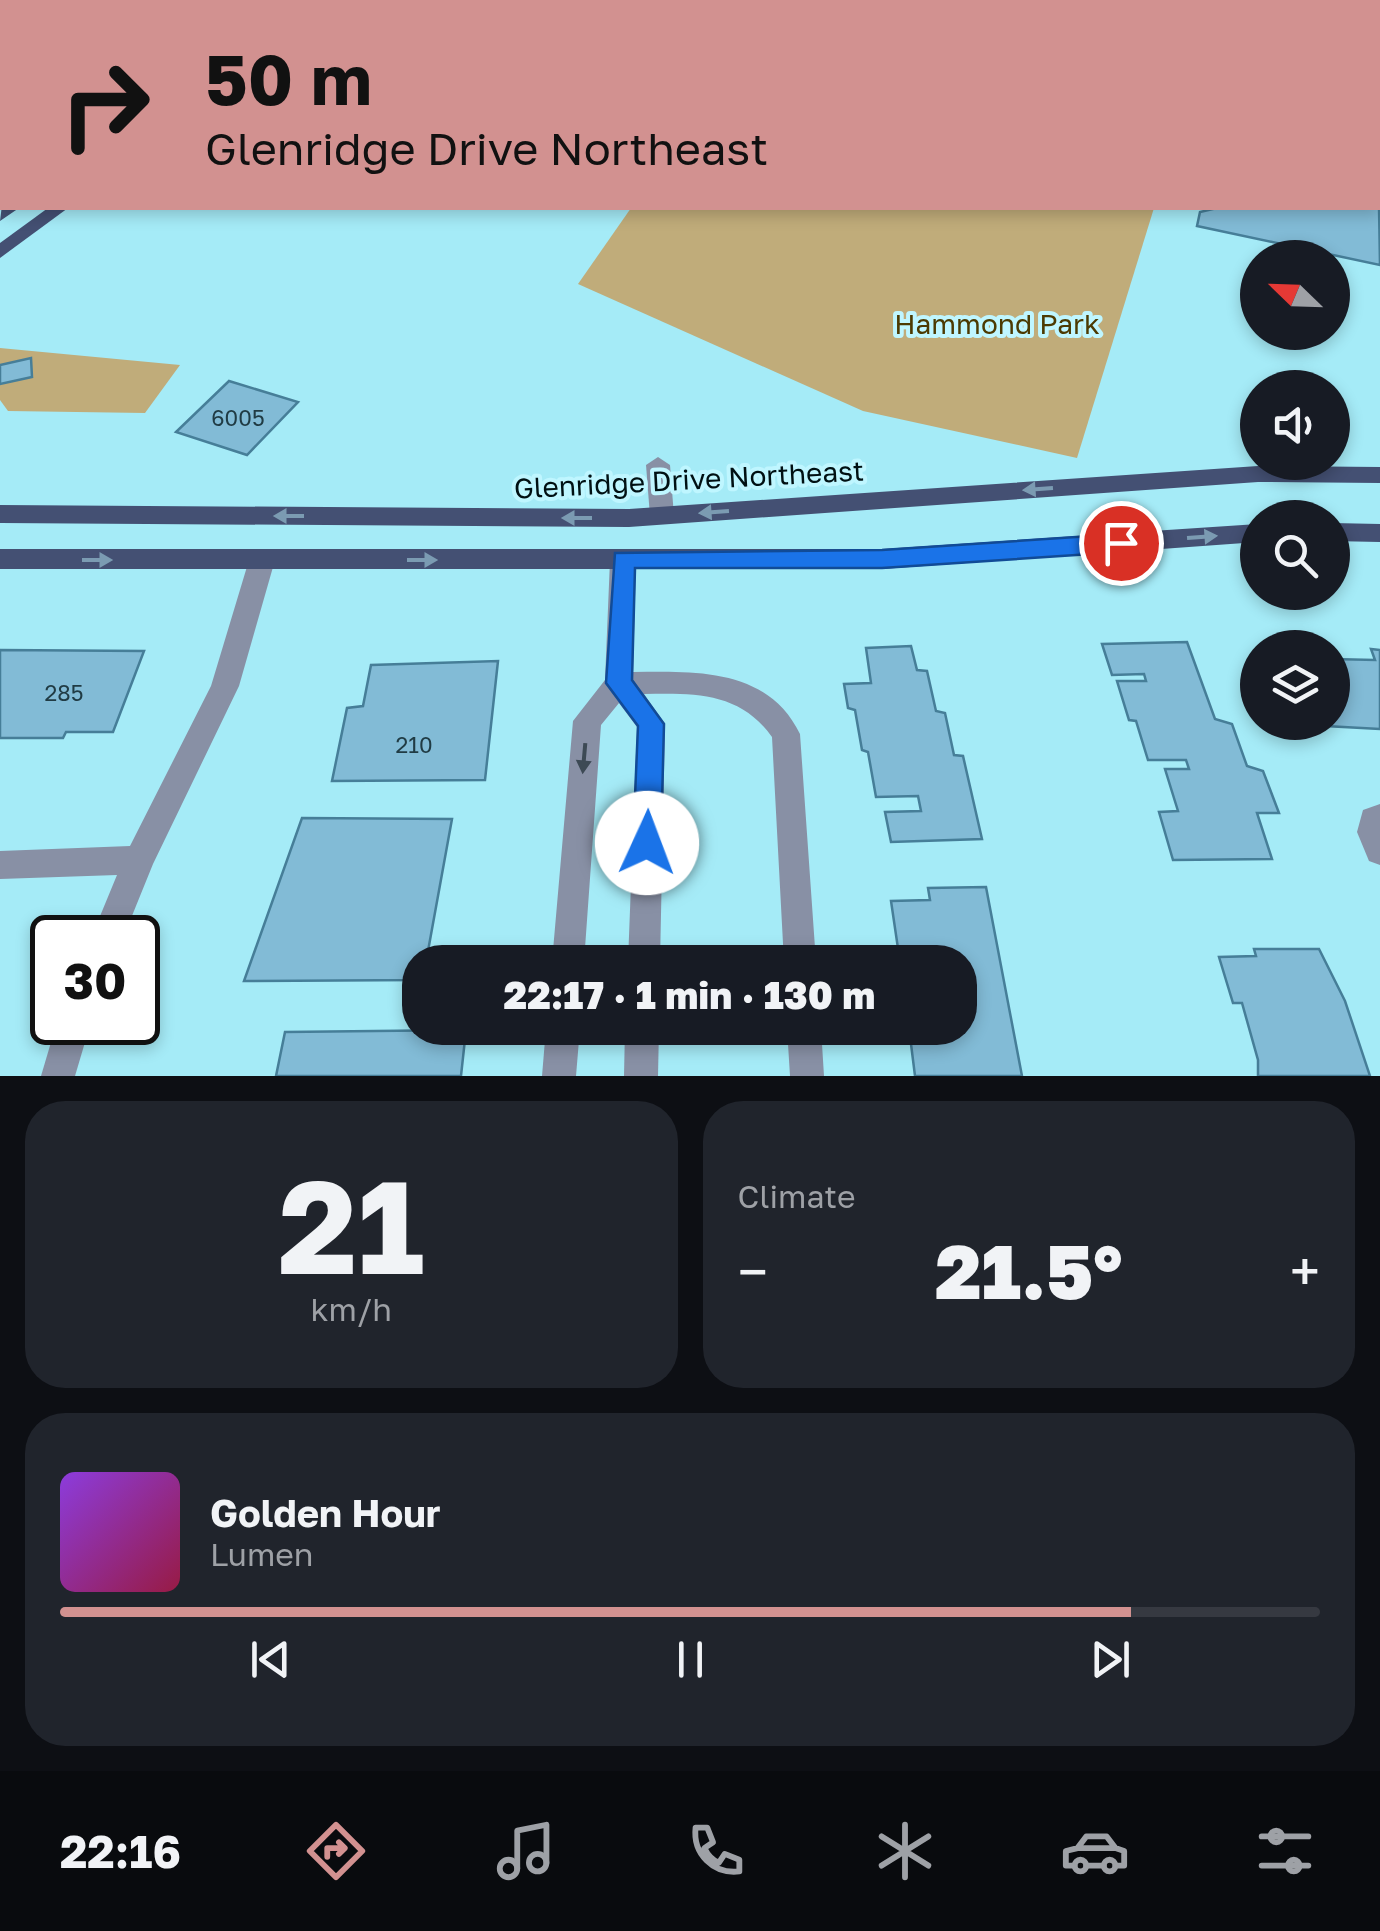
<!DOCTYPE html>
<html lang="en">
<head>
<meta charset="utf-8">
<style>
  :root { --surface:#171b24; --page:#20242c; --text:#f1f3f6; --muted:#9ea1a6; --line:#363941; --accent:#d29190 }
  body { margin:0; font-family:"Golos Text",sans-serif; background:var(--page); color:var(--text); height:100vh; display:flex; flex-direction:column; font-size:38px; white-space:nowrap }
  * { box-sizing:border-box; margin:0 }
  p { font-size:32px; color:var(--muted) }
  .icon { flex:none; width:55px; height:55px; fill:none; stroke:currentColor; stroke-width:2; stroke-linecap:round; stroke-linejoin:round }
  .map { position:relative; height:1076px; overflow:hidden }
  .side { display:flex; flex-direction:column; gap:25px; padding:25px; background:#0d0f14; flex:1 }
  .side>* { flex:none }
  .top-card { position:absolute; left:0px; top:0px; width:1380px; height:210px; box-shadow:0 5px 15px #0003; background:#d29190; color:#111; overflow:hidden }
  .needle { width:65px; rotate:293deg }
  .buttons { position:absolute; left:1240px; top:240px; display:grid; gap:20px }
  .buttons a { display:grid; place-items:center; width:110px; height:110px; border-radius:50%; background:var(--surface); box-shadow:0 5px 15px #0003; font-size:50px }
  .speed { position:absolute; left:30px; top:915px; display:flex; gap:20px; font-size:50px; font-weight:700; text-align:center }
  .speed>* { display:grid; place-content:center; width:130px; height:130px; border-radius:50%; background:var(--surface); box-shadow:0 5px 15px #0003; line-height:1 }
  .speed .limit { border:5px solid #111; border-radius:15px; background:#fff; color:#111 }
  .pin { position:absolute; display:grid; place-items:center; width:85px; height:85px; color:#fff; margin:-42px; border:5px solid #fff; border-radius:50%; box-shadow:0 2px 10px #0007 }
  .me { position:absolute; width:110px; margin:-55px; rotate:2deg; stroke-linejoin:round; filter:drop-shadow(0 0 8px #0008) }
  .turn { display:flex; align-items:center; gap:35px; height:210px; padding:0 40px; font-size:45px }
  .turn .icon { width:130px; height:130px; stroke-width:2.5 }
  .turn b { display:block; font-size:70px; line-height:85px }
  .big { font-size:75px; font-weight:800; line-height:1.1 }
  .side .widget { flex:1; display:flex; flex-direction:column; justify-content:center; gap:15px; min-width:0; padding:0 35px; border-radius:40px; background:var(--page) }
  .side .dial { align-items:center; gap:0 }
  .dial b { font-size:130px; line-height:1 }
  .song { display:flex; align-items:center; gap:30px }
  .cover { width:120px; height:120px; border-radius:15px; background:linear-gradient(135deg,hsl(270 70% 55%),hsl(340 70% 35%)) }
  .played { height:10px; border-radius:5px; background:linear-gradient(90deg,var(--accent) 85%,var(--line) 85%) }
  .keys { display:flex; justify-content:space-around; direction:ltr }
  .heat { display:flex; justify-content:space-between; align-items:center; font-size:55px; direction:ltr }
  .side .tiles { flex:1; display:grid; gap:25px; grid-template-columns:1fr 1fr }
  .widget:last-child { grid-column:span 2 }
  .trip { position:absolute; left:402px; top:945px; width:575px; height:100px; border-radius:40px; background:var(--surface); box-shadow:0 5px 15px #0003; font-weight:800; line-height:100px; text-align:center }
  .dock { display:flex; height:160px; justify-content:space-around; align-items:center; background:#090b0e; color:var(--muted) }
  .dock .icon { width:70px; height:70px }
  .dock .current { color:var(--accent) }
  .dock b { font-size:45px; color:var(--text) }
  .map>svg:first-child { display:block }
  .green { fill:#c0ac7a }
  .building { fill:#82bbd6; stroke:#467e98; stroke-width:2.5 }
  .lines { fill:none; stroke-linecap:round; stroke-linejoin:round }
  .minor { fill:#8890a5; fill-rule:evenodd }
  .major { fill:#445073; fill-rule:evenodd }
  .oneway { fill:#7b9bb2 }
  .oneway2 { fill:#3d4a55 }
  .route { fill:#1a73e8; stroke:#114b97; stroke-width:2.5 }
  .labels { text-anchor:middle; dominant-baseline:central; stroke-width:8; stroke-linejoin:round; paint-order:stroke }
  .number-label { font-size:22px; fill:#203b44 }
  .park-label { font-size:28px; fill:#4c3a02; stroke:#bff6ff }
  .street-label { font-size:28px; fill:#001013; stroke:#bff6ff }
</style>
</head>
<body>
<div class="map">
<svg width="1380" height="1076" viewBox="0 0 1380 1076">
  <rect width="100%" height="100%" fill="#a5ebf7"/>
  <!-- green -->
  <g class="green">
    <path d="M 429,0 L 1217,0 L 426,2 Z"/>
    <path d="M 631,208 L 1154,208 L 1077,458 L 863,411 L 578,284 Z"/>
    <path d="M 0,348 L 180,365 L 145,413 L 8,411 L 0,400 Z"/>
  </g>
  <!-- building -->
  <g class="building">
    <path d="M 1378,149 L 1380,265 L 1197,226 L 1200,212 L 1217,208 L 1378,208 Z"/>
    <path d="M 31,358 L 32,377 L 0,384 L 0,365 Z"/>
    <path d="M 229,381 L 298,402 L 247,455 L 176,432 Z"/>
    <path d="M 1187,642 L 1215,719 L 1232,724 L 1247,766 L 1263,771 L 1279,813 L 1257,813 L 1272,859 L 1173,860 L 1159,812 L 1178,811 L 1165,769 L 1189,769 L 1186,760 L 1148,760 L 1136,721 L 1129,720 L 1117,681 L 1146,681 L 1144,674 L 1112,675 L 1102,644 Z"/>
    <path d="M 911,646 L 917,670 L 927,671 L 936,711 L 945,713 L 954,755 L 963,756 L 982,839 L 891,842 L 885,812 L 921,811 L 918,796 L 876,797 L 868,752 L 862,750 L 855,710 L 848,708 L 844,684 L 871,683 L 866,648 Z"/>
    <path d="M 1371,649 L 1380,650 L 1380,729 L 1307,725 L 1306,722 L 1332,722 L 1332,659 L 1375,660 Z"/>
    <path d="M 0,650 L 144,651 L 113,732 L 66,732 L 63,738 L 0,738 Z"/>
    <path d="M 498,661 L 485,780 L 332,781 L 347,708 L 363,706 L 371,665 Z"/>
    <path d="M 302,818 L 452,819 L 426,962 L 420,962 L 420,980 L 244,981 Z"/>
    <path d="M 986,887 L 1022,1076 L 915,1076 L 909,1028 L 960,1028 L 960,962 L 900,962 L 891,901 L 930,900 L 928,888 Z"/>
    <path d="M 1254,949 L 1319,949 L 1345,1001 L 1370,1076 L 1258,1076 L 1258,1060 L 1242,1003 L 1233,1003 L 1219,957 L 1256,956 Z"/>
    <path d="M 466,1030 L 461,1076 L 276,1076 L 285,1032 Z"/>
  </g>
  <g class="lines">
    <!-- minor -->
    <g class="minor">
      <path d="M 658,457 L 670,465 L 674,516 L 671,522 L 653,522 L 650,516 L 646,465 Z"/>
      <path d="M 262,550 L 271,553 L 275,560 L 239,686 L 153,864 L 123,938 L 91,938 L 117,875 L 0,879 L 0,851 L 130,846 L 211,686 L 249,560 L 253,553 Z"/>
      <path d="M 623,550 L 632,553 L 636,560 L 633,672 C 696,671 768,668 800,734 L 816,962 L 784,962 L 772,737 C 740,692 695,693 644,694 L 665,724 L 660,962 L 628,962 L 637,727 L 619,703 L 601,725 L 584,962 L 552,962 L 573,721 L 605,680 L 610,560 L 614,553 Z"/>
      <path d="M 1380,804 L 1380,865 L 1369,861 L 1357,832 L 1363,810 Z"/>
      <path d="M 57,1022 L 91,1022 L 75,1076 L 41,1076 Z"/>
      <path d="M 546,1028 L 580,1028 L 576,1076 L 542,1076 Z"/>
      <path d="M 625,1028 L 659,1028 L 658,1076 L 624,1076 Z"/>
      <path d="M 787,1028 L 821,1028 L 824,1076 L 790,1076 Z"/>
    </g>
    <!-- major -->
    <g class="major">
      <path d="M 2,205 L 2,208 L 19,208 L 0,221 Z"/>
      <path d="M 48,208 L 68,208 L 0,258 L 0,243 Z"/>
      <path d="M 1258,466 L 1380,467 L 1380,483 L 1258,482 L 629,527 L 0,523 L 0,505 L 629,509 Z"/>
      <path d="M 1332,523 L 1380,524 L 1380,542 L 1332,541 Z"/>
      <path d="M 1258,524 L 1258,542 L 882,569 L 0,569 L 0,549 L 882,549 Z"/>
    </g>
  </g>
  <!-- one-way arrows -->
  <defs><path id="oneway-solid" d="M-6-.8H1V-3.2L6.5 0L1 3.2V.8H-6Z" transform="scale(2.5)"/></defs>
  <g class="oneway">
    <use href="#oneway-solid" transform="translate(1038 489) rotate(176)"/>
    <use href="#oneway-solid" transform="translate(714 512) rotate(176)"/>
    <use href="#oneway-solid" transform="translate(289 516) rotate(-180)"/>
    <use href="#oneway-solid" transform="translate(577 518) rotate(-180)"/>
    <use href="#oneway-solid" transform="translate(1202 537) rotate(-4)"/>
    <use href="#oneway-solid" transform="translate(97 560)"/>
    <use href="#oneway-solid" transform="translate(422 560)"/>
  </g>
  <use class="oneway2" href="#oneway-solid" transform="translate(584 758) rotate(95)"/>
  <!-- route -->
  <path class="route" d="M 1121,534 L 1132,543 L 1121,552 L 882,568 L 635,568 L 632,680 L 664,724 L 661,843 L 657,852 L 647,856 L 637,852 L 633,843 L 638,726 L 606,683 L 615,553 L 882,550 Z"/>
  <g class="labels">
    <!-- number labels -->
    <g class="number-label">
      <text x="238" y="417">6005</text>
      <text x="64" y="692">285</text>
      <text x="414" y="744">210</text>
    </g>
    <!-- park labels -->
    <g class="park-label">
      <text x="997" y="323">Hammond Park</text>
    </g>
    <!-- street labels -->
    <g class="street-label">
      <text transform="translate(689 479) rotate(-3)">Glenridge Drive Northeast</text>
    </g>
  </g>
</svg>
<div class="buttons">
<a><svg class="needle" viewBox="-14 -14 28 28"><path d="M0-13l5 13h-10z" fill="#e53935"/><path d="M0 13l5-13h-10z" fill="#9ea1a6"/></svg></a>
<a><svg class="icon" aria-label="sound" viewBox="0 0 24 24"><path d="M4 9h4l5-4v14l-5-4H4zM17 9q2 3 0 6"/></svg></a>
<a><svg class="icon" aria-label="search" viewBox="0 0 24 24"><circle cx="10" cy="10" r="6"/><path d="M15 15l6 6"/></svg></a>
<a><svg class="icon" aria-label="layers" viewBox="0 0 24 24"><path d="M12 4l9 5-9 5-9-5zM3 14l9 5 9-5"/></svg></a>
</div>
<div class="speed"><div class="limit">30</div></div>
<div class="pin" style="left:1121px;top:543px;background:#d93025"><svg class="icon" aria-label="arrive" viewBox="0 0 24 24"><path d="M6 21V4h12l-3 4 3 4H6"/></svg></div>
<svg class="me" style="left:647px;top:843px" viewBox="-20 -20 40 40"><circle r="19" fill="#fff"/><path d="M0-13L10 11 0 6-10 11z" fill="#1a73e8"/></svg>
<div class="trip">22:17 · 1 min · 130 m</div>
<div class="top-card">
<div class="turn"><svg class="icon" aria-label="right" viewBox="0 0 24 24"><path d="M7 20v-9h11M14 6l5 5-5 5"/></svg><div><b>50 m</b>Glenridge Drive Northeast</div></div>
</div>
</div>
<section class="side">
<div class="tiles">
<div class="widget dial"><b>21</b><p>km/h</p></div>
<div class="widget"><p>Climate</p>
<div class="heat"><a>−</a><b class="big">21.5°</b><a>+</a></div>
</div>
<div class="widget">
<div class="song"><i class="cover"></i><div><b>Golden Hour</b><p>Lumen</p></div></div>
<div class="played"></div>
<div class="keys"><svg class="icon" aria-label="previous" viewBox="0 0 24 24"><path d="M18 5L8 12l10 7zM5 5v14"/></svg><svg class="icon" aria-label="pause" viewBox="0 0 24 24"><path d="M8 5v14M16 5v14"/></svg><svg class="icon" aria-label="next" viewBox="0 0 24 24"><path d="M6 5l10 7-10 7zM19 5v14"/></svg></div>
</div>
</div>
</section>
<nav class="dock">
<b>22:16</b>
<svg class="icon current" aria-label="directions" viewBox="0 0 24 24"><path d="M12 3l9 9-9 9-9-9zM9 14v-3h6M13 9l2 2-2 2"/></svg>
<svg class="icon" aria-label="music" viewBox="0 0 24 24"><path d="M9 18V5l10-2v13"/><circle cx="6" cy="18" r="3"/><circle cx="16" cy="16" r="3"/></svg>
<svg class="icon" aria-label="phone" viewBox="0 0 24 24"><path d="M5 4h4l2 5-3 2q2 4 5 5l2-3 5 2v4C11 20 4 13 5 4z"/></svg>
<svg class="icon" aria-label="climate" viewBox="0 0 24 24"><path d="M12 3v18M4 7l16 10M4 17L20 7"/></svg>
<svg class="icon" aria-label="car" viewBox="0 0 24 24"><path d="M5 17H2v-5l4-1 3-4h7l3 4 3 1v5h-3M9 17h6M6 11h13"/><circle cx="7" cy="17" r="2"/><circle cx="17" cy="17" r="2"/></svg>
<svg class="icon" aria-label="filters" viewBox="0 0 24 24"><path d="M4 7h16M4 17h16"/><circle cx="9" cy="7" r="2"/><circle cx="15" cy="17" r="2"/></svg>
</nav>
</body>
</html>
